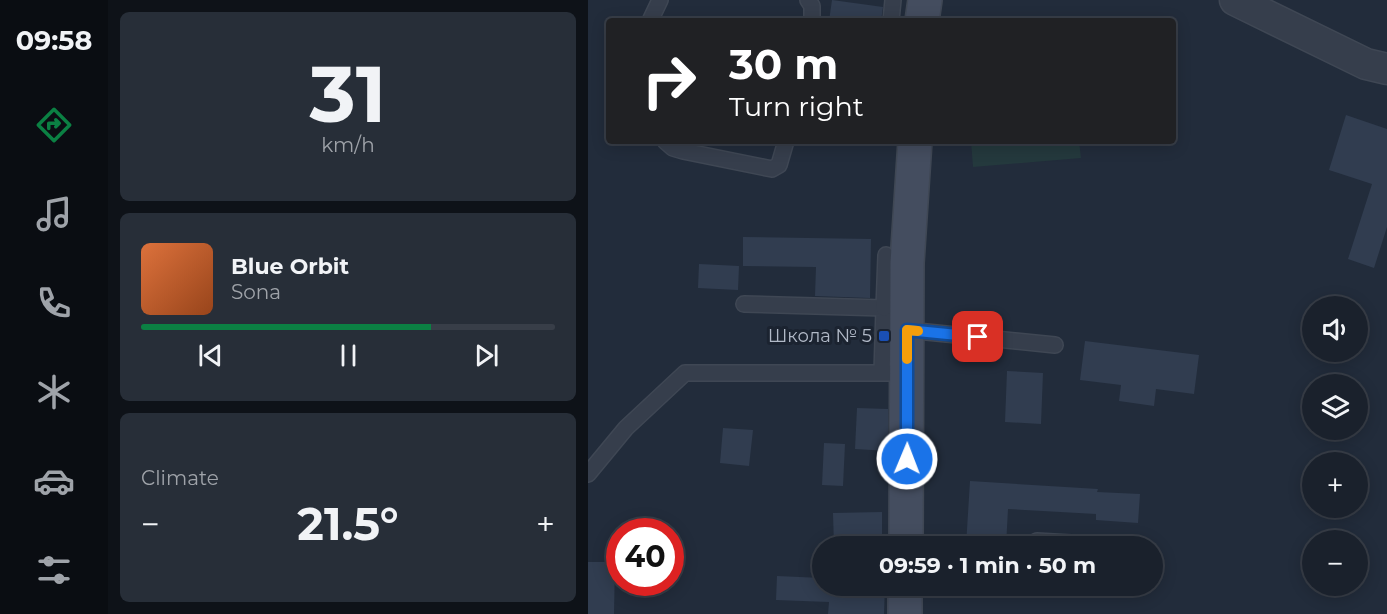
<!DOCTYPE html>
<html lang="en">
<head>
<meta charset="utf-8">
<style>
  :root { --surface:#1a212c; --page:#272e38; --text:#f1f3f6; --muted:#9fa3a9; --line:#383e48; --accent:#0b8043 }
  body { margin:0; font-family:Montserrat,sans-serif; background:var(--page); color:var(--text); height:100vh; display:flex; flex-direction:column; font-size:22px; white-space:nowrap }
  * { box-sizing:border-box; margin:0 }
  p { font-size:20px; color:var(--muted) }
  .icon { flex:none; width:33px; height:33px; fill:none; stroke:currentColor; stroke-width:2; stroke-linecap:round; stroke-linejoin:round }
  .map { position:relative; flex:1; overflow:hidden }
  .details { display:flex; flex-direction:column; gap:12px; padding:12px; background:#0e1218; width:480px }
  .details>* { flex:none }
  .guide { position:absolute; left:18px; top:18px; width:570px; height:126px; border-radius:6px; box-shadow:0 3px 15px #0003,0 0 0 2px var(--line); background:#202124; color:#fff; overflow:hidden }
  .buttons { position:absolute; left:714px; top:296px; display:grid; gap:12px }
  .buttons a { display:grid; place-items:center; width:66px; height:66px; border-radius:50%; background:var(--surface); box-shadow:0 3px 15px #0003,0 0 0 2px var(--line); font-size:30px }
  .speed { position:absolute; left:18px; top:518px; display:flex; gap:12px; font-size:30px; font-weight:700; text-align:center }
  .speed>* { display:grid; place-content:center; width:78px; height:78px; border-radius:50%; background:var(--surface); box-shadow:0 3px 15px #0003,0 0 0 2px var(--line); line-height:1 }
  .speed .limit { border:9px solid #d22; background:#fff; color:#111 }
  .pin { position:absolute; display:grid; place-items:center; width:51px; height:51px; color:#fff; margin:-26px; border-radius:12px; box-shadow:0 3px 9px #0006 }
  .me { position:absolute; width:66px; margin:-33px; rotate:1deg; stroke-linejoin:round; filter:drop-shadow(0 0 4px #0008) }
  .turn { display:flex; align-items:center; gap:21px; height:126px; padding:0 24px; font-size:27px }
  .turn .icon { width:78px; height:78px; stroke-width:2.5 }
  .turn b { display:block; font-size:42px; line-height:51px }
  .big { font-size:45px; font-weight:700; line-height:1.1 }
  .details .tile { flex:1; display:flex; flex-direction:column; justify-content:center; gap:9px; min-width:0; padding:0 21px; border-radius:9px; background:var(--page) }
  .details .dial { align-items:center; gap:0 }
  .dial b { font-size:78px; line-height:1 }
  .song { display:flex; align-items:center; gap:18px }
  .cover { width:72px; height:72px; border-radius:9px; background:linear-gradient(135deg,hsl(20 70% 55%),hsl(20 70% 35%)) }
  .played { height:6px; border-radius:3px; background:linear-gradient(90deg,var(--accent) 70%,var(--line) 70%) }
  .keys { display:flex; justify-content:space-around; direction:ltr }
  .heat { display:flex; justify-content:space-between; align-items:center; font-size:33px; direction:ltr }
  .trip { position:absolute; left:224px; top:536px; width:351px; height:60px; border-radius:30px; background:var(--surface); box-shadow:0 3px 15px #0003,0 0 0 2px var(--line); font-weight:700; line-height:60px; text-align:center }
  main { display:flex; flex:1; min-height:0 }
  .dock { display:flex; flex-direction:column; width:108px; justify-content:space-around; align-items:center; background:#0a0d12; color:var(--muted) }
  .dock .icon { width:42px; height:42px }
  .dock .on { color:var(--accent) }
  .dock b { font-size:27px; color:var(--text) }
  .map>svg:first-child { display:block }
  .grass { fill:#24393d }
  .building { fill:#313d50 }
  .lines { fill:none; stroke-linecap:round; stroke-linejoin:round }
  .lane-casing { stroke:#3f4754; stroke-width:18 }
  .street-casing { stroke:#3f4754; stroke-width:33 }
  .secondary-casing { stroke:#3f4754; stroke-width:36 }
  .lane { stroke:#363e4c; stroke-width:15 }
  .street { stroke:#363e4c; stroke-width:30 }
  .secondary { stroke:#444d5f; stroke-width:33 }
  .route-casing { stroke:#114b97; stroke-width:15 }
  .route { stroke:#1a73e8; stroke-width:10 }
  .slow { stroke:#f59e0b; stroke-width:10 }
  .transit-dot { fill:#1a4fb4; stroke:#1b2330; stroke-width:2 }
  .labels { text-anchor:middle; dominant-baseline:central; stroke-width:6; stroke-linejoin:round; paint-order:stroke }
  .poi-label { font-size:18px; fill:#b1b9c7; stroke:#1b2330; text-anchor:end }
</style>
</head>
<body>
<main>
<nav class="dock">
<b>09:58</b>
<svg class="icon on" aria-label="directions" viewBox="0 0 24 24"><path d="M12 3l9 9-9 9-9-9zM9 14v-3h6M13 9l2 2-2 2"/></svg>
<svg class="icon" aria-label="music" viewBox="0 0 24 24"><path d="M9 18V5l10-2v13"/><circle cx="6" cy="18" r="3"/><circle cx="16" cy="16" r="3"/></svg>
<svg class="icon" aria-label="phone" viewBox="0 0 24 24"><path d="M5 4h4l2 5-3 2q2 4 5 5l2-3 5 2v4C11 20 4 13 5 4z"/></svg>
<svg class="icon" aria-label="climate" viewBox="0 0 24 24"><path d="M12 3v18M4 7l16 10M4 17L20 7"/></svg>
<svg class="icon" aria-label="car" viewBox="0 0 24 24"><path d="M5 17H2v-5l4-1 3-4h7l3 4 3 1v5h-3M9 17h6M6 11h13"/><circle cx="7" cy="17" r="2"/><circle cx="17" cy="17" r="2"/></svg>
<svg class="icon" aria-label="filters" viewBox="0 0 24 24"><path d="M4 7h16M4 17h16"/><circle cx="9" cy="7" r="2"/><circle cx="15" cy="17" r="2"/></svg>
</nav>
<section class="details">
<div class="tile dial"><b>31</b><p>km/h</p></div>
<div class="tile">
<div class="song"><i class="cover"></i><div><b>Blue Orbit</b><p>Sona</p></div></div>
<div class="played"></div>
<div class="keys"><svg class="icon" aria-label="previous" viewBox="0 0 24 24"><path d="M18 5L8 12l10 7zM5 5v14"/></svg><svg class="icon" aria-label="pause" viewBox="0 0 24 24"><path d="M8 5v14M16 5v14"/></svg><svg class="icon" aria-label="next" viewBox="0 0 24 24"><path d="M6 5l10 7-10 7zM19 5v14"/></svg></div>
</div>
<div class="tile"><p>Climate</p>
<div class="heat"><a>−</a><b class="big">21.5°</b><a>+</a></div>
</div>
</section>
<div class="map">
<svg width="799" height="614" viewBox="0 0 799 614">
  <rect width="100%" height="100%" fill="#222c3b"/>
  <!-- grass -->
  <path class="grass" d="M 383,141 L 491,141 L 493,158 L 385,167 Z"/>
  <!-- building -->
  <g class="building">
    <path d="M 244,0 L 295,7 L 293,21 L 241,21 Z"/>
    <path d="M 758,115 L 799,129 L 799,227 L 786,268 L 760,259 L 784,184 L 741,170 Z"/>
    <path d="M 155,237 L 283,239 L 282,298 L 227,296 L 228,267 L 155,266 Z"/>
    <path d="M 111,264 L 151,266 L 150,290 L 110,288 Z"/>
    <path d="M 497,341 L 611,355 L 606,394 L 568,389 L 566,406 L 531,401 L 533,385 L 492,380 Z"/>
    <path d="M 419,371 L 455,373 L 453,424 L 417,422 Z"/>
    <path d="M 269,408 L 300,409 L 300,451 L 267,449 Z"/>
    <path d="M 135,428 L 165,430 L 161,466 L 132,463 Z"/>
    <path d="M 236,443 L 257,444 L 255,486 L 234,485 Z"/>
    <path d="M 382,481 L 510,489 L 509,492 L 552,494 L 550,523 L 508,520 L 508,514 L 420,509 L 418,546 L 378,546 Z"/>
    <path d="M 294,512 L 294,546 L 246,546 L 245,513 Z"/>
    <path d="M 0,562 L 27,562 L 26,614 L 0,614 Z"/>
    <path d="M 189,576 L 234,578 L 234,585 L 297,585 L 296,614 L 240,614 L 241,602 L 188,600 Z"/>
  </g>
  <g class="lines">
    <defs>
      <g id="lane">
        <path d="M 220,0 L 224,6 L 224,21"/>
        <path d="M 62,21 L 72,0"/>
        <path d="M 303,21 L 305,0"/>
        <path d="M 77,141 L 85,148 L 95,151 L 184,169 L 191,165 L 198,141"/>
        <path d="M 156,304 L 296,308 L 294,372"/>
        <path d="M 296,308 L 298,255"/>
        <path d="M 319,330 L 467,345"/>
        <path d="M 0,474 L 38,428 L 97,373 L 320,373"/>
        <path d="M 439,546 L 449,541 L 534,546"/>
      </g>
      <path id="street" d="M 647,0 L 778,64 L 799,69"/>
      <g id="secondary">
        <path d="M 334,21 L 337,0"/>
        <path d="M 318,546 L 319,263 L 327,141"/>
        <path d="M 317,614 L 317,585"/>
      </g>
    </defs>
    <!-- lane casing -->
    <use href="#lane" class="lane-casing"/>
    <!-- street casing -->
    <use href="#street" class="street-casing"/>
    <!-- secondary casing -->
    <use href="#secondary" class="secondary-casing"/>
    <!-- lane -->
    <use href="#lane" class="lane"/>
    <!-- street -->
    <use href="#street" class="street"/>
    <!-- secondary -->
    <use href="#secondary" class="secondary"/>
  </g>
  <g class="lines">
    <defs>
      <path id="route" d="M 319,459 L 319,330 L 390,337"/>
    </defs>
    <!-- route casing -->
    <use href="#route" class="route-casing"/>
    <!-- route -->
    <use href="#route" class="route"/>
    <!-- slow -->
    <path class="slow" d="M 319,359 L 319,330 L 330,331"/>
  </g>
  <!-- markers -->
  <rect class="transit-dot" x="290" y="330" width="12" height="12" rx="3"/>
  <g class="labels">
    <!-- poi labels -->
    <g class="poi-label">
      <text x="284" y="336">Школа № 5</text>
    </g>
  </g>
</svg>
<div class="buttons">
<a><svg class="icon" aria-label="sound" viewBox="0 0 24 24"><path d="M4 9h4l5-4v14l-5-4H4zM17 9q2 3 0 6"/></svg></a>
<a><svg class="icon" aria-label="layers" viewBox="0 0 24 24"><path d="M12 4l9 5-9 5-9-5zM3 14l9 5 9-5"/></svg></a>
<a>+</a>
<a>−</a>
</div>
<div class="speed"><div class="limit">40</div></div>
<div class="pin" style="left:390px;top:337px;background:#d93025"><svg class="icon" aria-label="arrive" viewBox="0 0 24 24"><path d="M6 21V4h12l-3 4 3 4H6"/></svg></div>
<svg class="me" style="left:319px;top:459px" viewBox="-20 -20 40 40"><circle r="17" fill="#1a73e8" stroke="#fff" stroke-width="3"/><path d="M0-11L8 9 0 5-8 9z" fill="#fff"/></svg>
<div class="trip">09:59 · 1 min · 50 m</div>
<div class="guide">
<div class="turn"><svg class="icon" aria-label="right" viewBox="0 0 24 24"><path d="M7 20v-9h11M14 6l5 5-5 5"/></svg><div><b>30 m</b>Turn right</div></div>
</div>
</div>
</main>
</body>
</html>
